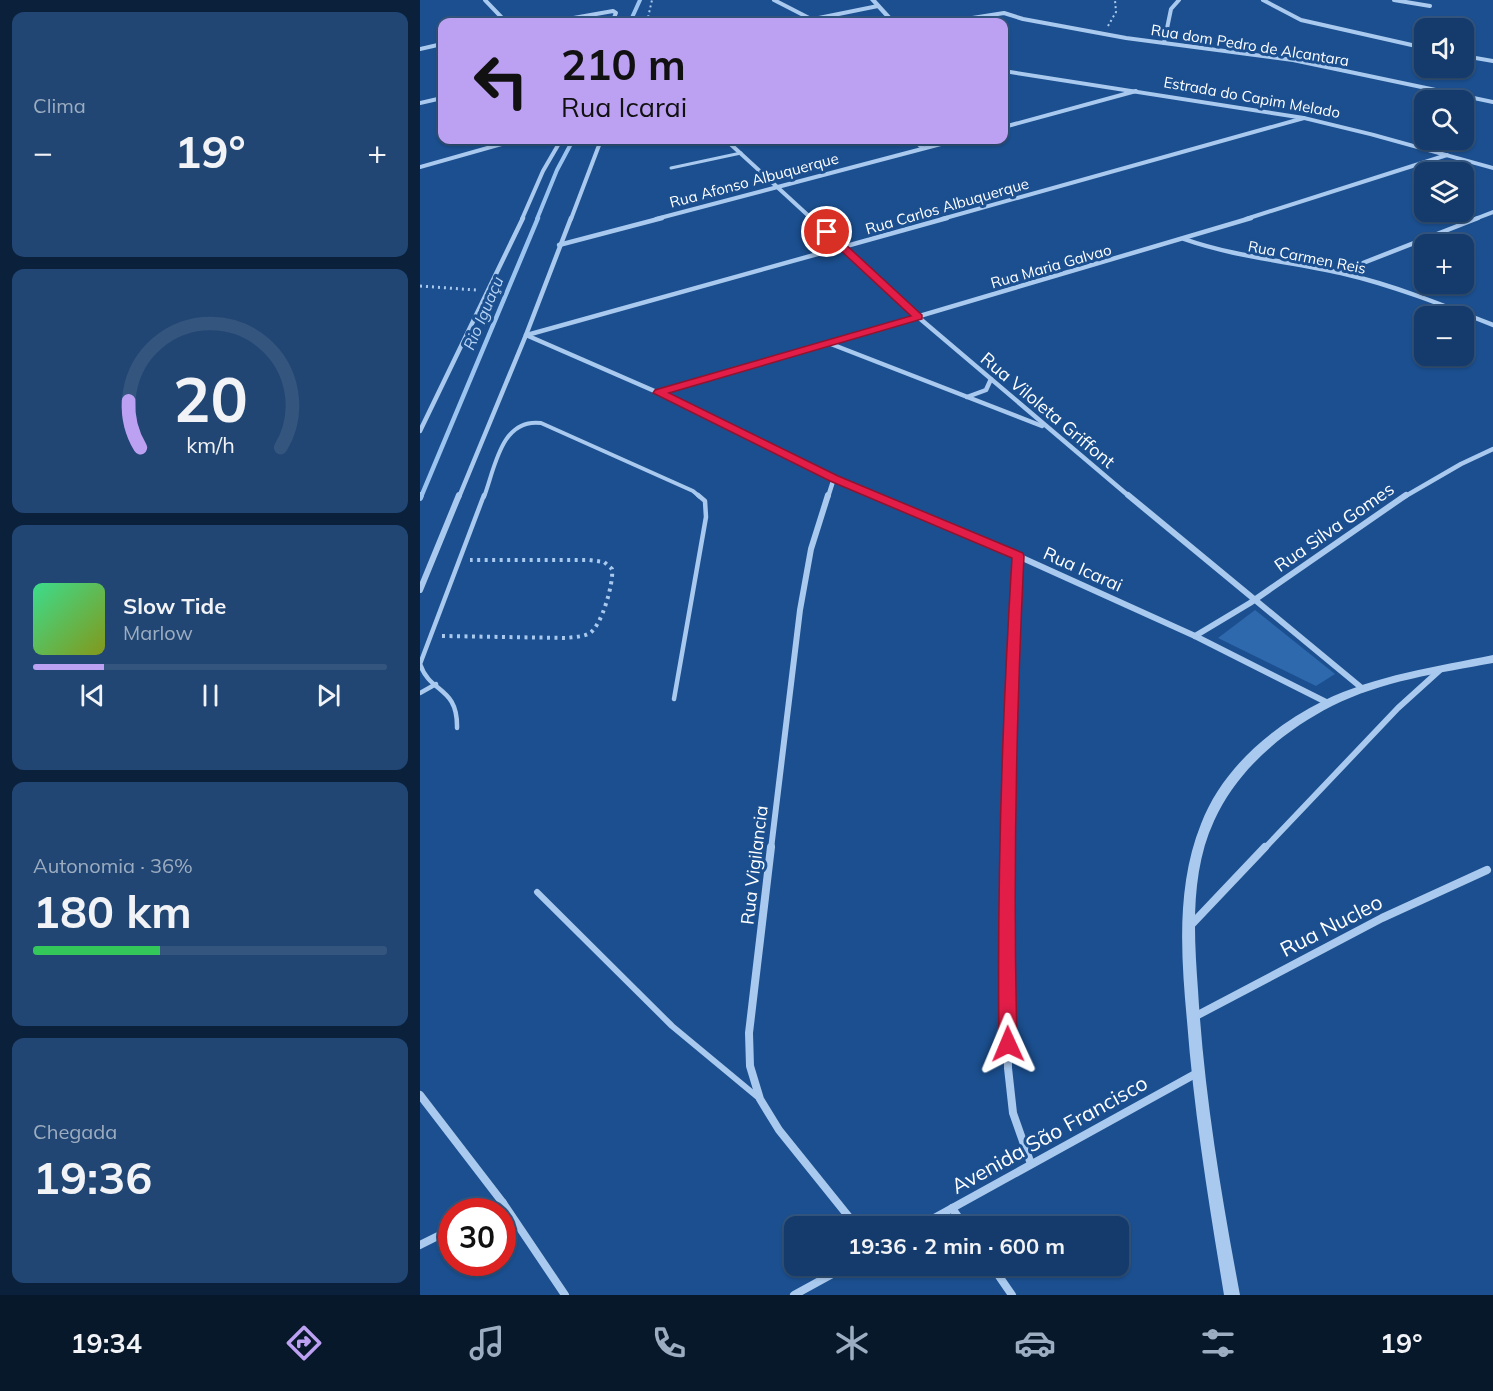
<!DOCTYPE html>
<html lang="pt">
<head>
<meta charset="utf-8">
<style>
  :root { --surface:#143b6b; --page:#214673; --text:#f1f3f6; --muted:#9dadc1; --line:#33557e; --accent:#bca0f2 }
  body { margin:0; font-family:Mulish,sans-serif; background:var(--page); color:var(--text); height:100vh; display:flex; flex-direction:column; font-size:22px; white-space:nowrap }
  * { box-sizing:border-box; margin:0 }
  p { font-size:20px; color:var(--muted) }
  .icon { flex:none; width:33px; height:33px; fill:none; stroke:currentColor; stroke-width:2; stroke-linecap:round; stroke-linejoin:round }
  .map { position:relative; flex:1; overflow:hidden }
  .sheet { display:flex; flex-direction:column; gap:12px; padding:12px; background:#0b203b; width:420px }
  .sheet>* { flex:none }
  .top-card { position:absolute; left:18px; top:18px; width:570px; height:126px; border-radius:12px; box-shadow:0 2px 4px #0004,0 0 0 2px var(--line); background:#bca0f2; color:#111; overflow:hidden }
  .tools { position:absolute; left:994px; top:18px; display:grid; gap:12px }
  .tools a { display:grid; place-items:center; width:60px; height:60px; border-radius:12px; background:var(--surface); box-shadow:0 2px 4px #0004,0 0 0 2px var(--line); font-size:30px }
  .speed { position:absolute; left:18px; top:1198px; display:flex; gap:12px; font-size:30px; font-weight:700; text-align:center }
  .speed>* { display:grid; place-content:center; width:78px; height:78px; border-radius:50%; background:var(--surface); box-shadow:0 2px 4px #0004,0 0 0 2px var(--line); line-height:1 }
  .speed .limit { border:9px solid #d22; background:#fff; color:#111 }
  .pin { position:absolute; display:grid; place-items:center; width:51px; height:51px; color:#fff; margin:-26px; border:3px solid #fff; border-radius:50%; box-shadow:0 2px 6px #0007 }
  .me { position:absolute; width:66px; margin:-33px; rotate:359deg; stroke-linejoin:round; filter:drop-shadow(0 0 4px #0008) }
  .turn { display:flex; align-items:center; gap:21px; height:126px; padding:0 24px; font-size:27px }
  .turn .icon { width:78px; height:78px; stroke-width:2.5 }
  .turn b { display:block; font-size:42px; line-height:51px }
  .big { font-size:45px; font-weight:700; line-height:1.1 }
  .sheet .tile { flex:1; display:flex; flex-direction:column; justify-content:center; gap:9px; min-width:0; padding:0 21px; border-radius:12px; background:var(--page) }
  .sheet .dial { align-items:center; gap:0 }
  .dial svg { height:156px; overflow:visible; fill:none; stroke:var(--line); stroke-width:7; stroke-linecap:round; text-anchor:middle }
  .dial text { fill:var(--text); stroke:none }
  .song { display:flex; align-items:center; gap:18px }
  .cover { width:72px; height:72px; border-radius:9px; background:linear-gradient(135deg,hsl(150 70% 55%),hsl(70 70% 35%)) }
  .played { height:6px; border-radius:3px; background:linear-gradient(90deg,var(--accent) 20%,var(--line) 20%) }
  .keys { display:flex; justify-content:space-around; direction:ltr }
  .heat { display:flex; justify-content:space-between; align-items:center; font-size:33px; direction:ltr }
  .charge { height:9px; border-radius:4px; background:linear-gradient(90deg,#34c759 36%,var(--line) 0) }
  .trip { position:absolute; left:364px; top:1216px; width:345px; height:60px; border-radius:12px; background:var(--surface); box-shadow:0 2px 4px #0004,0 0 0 2px var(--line); font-weight:700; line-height:60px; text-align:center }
  .menu { display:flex; height:96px; justify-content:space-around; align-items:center; background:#08182b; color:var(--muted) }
  .menu .icon { width:42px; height:42px }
  .menu .selected { color:var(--accent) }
  .menu b { font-size:27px; color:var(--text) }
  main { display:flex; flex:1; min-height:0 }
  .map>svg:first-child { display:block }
  .green { fill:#2e69ad }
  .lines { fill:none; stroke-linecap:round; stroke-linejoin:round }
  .stream-far2 { stroke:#9cc4f0; stroke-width:4 }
  .stream-far1 { stroke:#9cc4f0; stroke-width:4.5 }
  .stream { stroke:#9cc4f0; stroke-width:6 }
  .path-far2 { stroke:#a9c9ee; stroke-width:2; stroke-dasharray:2 3; stroke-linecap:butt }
  .path-far1 { stroke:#a9c9ee; stroke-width:3; stroke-dasharray:2 4; stroke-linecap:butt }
  .path { stroke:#a9c9ee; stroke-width:4; stroke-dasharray:3 4.5; stroke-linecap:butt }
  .service-far3 { stroke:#a9c9ee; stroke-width:3 }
  .service-far2 { stroke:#a9c9ee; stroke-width:4 }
  .service-far1 { stroke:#a9c9ee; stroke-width:4.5 }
  .service { stroke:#a9c9ee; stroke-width:6 }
  .minor-far3 { stroke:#a9c9ee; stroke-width:4 }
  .minor-far2 { stroke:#a9c9ee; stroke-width:4.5 }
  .minor-far1 { stroke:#a9c9ee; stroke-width:6 }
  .minor { stroke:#a9c9ee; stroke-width:8 }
  .tertiary { fill:#a9c9ee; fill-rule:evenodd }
  .route { fill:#e11d48; stroke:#92132f; stroke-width:1.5 }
  .labels { text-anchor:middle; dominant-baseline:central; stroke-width:6; stroke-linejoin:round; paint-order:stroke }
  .far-street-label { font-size:15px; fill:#fff; stroke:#1b4f8f }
  .far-water-label { font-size:16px; font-style:italic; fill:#b5d3f5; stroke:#1b4f8f }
  .street-label { font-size:18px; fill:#fff; stroke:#1b4f8f }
  .near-street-label { font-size:21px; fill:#fff; stroke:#1b4f8f }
</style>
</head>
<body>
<main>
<section class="sheet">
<div class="tile"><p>Clima</p>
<div class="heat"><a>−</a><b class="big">19°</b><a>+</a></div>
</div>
<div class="tile dial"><svg viewBox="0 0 100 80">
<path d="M14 69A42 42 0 1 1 86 69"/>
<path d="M14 69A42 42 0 0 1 8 45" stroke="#bca0f2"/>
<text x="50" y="56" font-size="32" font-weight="700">20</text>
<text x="50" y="72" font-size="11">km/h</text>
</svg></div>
<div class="tile">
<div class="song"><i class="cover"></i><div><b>Slow Tide</b><p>Marlow</p></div></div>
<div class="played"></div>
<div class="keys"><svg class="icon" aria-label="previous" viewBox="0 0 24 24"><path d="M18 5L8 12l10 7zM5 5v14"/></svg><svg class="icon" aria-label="pause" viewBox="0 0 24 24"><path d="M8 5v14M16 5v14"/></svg><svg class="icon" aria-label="next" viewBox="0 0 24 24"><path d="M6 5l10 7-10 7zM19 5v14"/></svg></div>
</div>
<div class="tile"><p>Autonomia · 36%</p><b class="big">180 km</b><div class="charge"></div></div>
<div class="tile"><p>Chegada</p><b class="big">19:36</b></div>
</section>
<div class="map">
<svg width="1073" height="1295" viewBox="0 0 1073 1295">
  <rect width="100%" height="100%" fill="#1b4f8f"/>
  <!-- green -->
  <path class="green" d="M 835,610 L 915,674 L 896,686 L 798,638 Z"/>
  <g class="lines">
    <!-- stream-far2 -->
    <g class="stream-far2">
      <path d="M 210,22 L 220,0"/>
      <path d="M 117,219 L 137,170 L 153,140"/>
    </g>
    <!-- stream-far1 -->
    <path class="stream-far1" d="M 1,497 L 118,218"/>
    <!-- stream -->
    <path class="stream" d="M 0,498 L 1,495"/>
    <!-- path-far2 -->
    <g class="path-far2">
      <path d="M 227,22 L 232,0"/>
      <path d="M 688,26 L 696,12 L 695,0"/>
    </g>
    <!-- path-far1 -->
    <path class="path-far1" d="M 0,286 L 56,290"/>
    <!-- path -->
    <path class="path" d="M 22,636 L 146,638 C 154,637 163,637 170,633 C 182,625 194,582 192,569 L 184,562 L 169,560 L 50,560"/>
    <!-- service-far3 -->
    <path class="service-far3" d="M 251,168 L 321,153"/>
    <!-- service-far2 -->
    <path class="service-far2" d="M 64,497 C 75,468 81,418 121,423 L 273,491 L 280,497"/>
    <!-- service-far1 -->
    <g class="service-far1">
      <path d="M 0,693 L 16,684"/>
      <path d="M 254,699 L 286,517 L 285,501 L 278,495"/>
      <path d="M 37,728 C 38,686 10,694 0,664 L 64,495"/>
    </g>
    <!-- service -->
    <path class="service" d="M 117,892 L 252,1026 L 340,1099"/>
    <!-- minor-far3 -->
    <g class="minor-far3">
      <path d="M 65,0 L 86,22"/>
      <path d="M 354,0 L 393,20"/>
      <path d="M 843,0 L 881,20 L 1005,48"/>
      <path d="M 974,0 L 1010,6"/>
      <path d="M 131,22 L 193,11 L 196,13 L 192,22"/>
      <path d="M 379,22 L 458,6"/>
      <path d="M 527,22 L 584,13 L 603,19 L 706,38 L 873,60 L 1073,102"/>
      <path d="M 744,43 L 751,9 L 759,0"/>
      <path d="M 0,49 L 22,44"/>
      <path d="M 1044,56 L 1073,61"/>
      <path d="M 0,103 L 22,98"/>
      <path d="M 584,127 L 716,91"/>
      <path d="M 306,140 L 392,219"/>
      <path d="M 493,140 L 503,148"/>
      <path d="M 0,167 L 96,140"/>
      <path d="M 102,219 L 123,171 L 141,140"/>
      <path d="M 151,219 L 181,140"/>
      <path d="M 236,219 L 536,140"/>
      <path d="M 522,219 L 884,118"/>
      <path d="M 826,219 L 1027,155"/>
      <path d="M 1055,219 L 1073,212"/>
    </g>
    <!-- minor-far2 -->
    <g class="minor-far2">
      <path d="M 390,218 L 498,317 L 710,497"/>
      <path d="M 764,239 C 815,257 868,261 921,273 C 973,285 1023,305 1073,325"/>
      <path d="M 139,245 L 242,218"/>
      <path d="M 920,272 L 1058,218"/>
      <path d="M 106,335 L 239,393 L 414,478 L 458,497"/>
      <path d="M 107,335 L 527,218"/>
      <path d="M 411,344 L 622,426"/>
      <path d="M 239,393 L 831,218"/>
      <path d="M 547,397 L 566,390 L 571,379"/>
      <path d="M 0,431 L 103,218"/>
      <path d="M 39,497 L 106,335 L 151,218"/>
      <path d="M 408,497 L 414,478"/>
      <path d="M 984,497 L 1041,464 L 1073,449"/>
    </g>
    <!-- minor-far1 -->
    <g class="minor-far1">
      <path d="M 454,495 L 598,556 L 775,636 L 908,703"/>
      <path d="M 708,495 L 943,689"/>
      <path d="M 0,590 L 39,495"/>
      <path d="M 775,636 L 830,603 L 986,495"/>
      <path d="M 351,849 L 380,610 L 391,549 L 408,495"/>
      <path d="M 587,849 L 589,711 L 598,556"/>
      <path d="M 844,849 L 978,708 L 1020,670"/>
    </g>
    <!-- minor -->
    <g class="minor">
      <path d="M 351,847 L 329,1033 L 330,1066 L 340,1099 L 359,1130 L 437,1227"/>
      <path d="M 587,847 L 588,1068 L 593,1113 L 611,1164"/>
      <path d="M 771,925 L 845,847"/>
      <path d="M 774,1017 L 962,918 L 1067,870"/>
      <path d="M 0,1095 L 83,1203 L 145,1295"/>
      <path d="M 532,1208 L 545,1227"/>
      <path d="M 65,1212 L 83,1203"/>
      <path d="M 498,1227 L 777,1073"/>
      <path d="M 0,1245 L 32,1229"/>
      <path d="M 572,1266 L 592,1295"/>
      <path d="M 374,1295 L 427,1266"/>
    </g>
    <!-- tertiary -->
    <g class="tertiary">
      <path d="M 450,0 L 456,0 L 476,22 L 470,22 Z"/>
      <path d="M 584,69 L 884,116 L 954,133 L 1073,166 L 1073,170 L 950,136 L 884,120 L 584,73 Z"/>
      <path d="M 1073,655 L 1073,663 C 1019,673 962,681 912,706 C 863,731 817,770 794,821 C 770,873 774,934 778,990 C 784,1093 801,1194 820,1295 L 804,1295 C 789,1204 774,1113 767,1021 C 761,956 756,886 781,824 C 802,769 851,727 903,701 C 956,675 1016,667 1073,655 Z"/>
    </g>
  </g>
  <!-- route -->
  <path class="route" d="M 403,230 L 410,230 L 502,315 L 502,319 L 249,393 L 418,476 L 603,553 L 604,556 C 596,719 593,882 597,1044 L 594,1050 L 588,1052 L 582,1050 L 579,1044 C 577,882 582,720 592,558 L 410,481 L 233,393 L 235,390 L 491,316 L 403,234 Z"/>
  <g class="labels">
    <!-- far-street labels -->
    <g class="far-street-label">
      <text transform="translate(830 45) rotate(9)">Rua dom Pedro de Alcantara</text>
      <text transform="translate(832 97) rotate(10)">Estrada do Capim Melado</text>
      <text transform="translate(334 180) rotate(-15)">Rua Afonso Albuquerque</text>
      <text transform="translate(527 206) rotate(-16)">Rua Carlos Albuquerque</text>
      <text transform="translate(887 257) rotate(11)">Rua Carmen Reis</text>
      <text transform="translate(631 266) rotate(-16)">Rua Maria Galvao</text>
    </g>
    <!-- far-water labels -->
    <g class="far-water-label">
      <text transform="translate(63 313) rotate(-67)">Rio Iguaçu</text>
    </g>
    <!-- street labels -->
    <g class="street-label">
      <text transform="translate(628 410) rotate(40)">Rua Viloleta Griffont</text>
      <text transform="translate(914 527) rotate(-35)">Rua Silva Gomes</text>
      <text transform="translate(663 569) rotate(24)">Rua Icarai</text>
      <text transform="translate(334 865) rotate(-83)">Rua Vigilancia</text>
    </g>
    <!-- near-street labels -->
    <g class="near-street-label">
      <text transform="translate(911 925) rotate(-27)">Rua Nucleo</text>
      <text transform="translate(629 1134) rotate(-29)">Avenida São Francisco</text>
    </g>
  </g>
</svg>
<div class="tools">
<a><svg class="icon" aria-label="sound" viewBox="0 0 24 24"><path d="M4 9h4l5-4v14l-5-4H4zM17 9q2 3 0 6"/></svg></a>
<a><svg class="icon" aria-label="search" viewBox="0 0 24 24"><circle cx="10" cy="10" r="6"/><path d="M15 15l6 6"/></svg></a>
<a><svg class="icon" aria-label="layers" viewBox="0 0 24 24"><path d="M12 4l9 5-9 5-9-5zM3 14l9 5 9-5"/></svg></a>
<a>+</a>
<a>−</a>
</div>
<div class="speed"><div class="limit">30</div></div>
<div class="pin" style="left:407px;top:232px;background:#d93025"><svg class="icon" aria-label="arrive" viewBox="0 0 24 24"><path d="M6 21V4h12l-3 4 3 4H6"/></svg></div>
<svg class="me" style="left:588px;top:1044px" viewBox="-20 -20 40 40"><path d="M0-17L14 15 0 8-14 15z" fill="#e11d48" stroke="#fff" stroke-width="4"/></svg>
<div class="trip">19:36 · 2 min · 600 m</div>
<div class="top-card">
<div class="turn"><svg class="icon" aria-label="left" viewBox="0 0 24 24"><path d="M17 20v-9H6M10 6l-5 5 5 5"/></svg><div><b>210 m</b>Rua Icarai</div></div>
</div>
</div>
</main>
<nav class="menu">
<b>19:34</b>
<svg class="icon selected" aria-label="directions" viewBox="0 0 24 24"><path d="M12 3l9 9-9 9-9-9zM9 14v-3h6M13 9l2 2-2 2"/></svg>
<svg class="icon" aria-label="music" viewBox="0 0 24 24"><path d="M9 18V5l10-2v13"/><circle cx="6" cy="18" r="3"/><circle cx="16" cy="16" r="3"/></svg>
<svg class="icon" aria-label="phone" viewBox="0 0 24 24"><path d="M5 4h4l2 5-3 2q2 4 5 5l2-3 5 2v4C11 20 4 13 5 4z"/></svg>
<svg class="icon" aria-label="climate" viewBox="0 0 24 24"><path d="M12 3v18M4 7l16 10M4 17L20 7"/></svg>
<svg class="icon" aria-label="car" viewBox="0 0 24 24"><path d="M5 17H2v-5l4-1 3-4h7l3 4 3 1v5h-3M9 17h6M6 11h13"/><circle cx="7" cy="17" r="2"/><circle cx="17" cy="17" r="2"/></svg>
<svg class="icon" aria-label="filters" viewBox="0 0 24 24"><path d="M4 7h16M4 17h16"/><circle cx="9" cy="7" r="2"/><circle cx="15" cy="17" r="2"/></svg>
<b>19°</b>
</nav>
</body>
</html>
